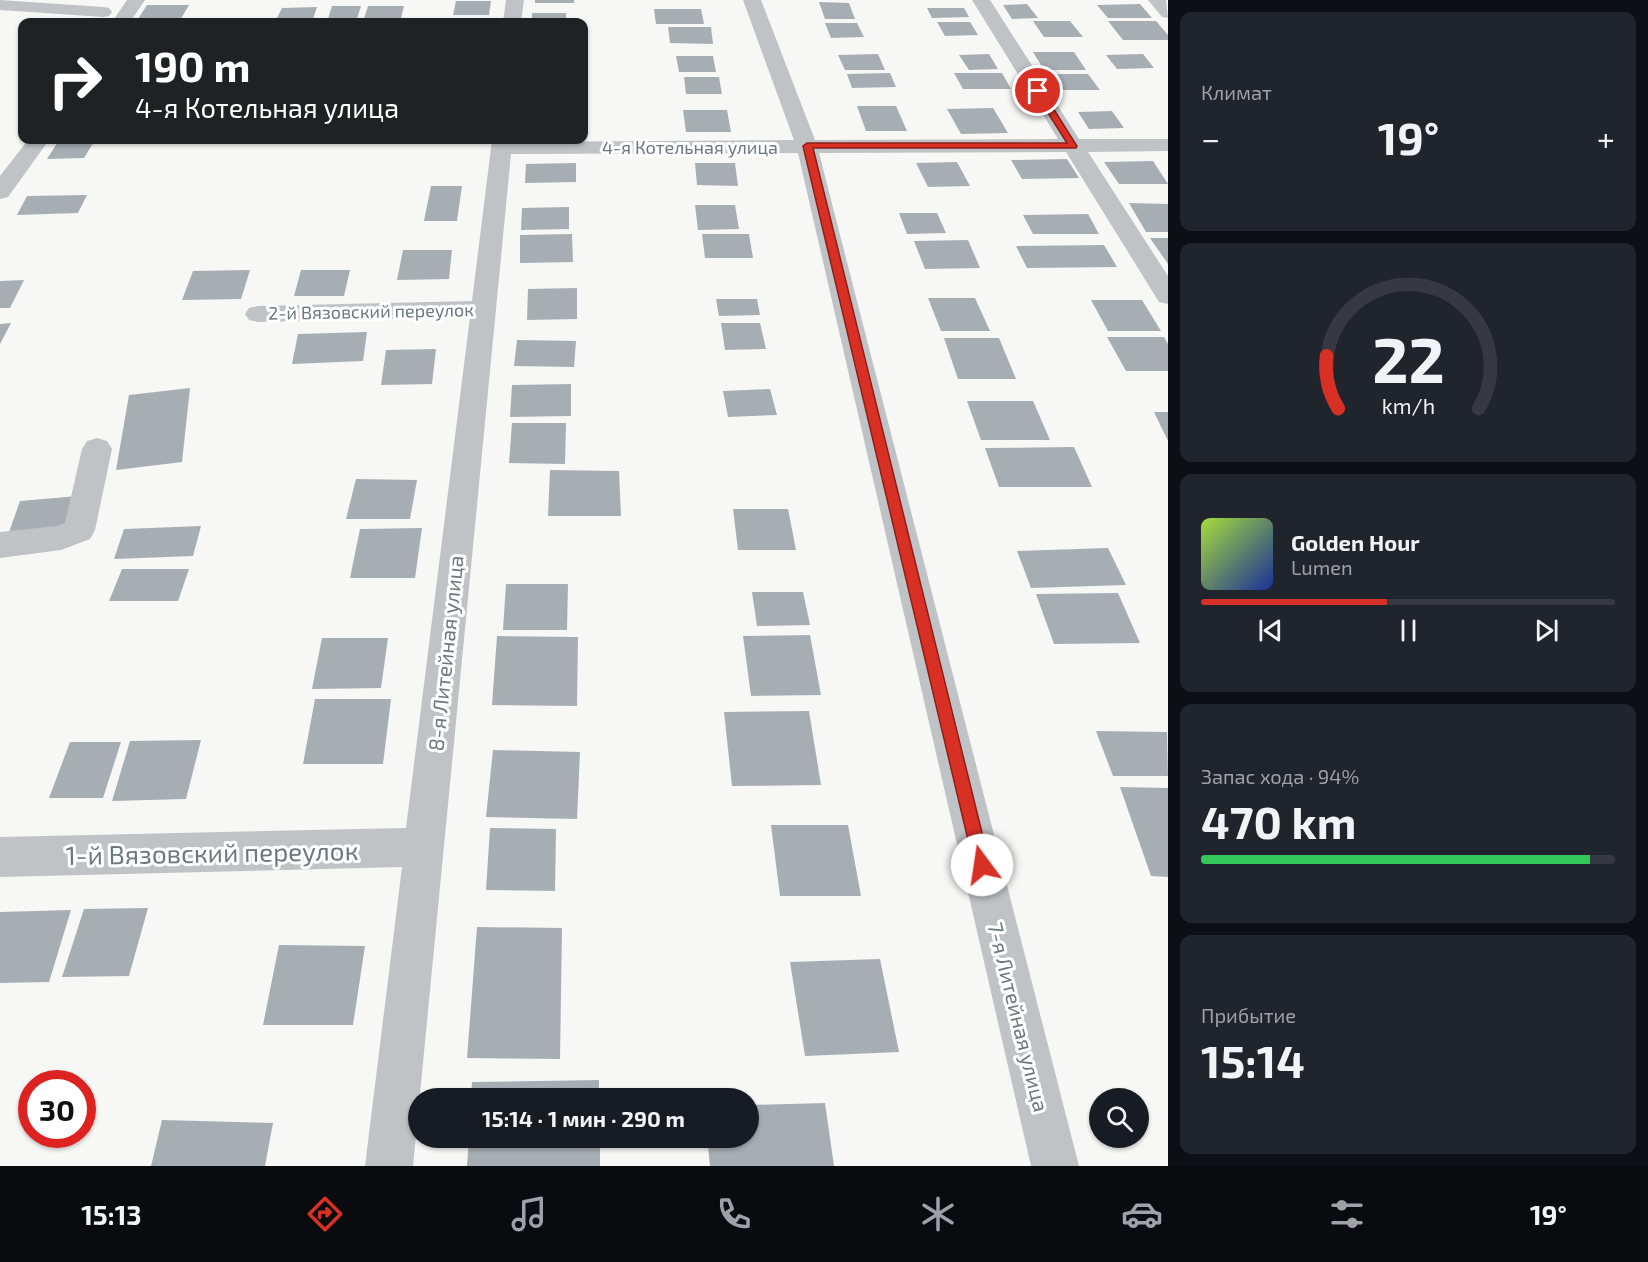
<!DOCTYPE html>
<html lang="ru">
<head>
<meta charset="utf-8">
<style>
  :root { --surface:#171b24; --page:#20242c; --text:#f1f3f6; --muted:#9ea1a6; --line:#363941; --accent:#d93025 }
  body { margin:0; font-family:"Exo 2",sans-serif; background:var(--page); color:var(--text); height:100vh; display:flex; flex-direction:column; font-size:22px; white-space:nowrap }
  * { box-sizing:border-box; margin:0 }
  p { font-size:20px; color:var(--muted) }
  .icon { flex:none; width:33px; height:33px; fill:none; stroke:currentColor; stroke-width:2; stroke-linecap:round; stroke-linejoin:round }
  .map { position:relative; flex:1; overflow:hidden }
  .sheet { display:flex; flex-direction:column; gap:12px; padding:12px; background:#0d0f14; width:480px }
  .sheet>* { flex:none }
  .banner { position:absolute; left:18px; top:18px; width:570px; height:126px; border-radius:12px; box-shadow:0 2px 4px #0004; background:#202124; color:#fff; overflow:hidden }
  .fabs { position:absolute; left:1089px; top:1088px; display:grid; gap:12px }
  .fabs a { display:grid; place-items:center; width:60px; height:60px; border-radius:50%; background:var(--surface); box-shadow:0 2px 4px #0004; font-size:30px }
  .speed { position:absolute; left:18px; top:1070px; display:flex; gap:12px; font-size:30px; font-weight:700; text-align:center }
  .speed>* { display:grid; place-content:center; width:78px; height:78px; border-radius:50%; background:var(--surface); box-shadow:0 2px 4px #0004; line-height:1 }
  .speed .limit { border:9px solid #d22; background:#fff; color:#111 }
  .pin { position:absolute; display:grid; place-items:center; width:51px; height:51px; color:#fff; margin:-26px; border:3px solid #fff; border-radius:50%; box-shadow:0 2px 6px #0007 }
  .me { position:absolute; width:66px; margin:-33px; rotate:346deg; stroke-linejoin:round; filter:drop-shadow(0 0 4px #0008) }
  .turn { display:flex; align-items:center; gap:21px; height:126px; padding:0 18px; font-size:27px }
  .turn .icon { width:78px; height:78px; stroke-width:2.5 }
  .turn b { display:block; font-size:42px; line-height:51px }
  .big { font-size:45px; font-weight:700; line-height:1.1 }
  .sheet .tile { flex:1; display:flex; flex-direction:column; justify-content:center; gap:9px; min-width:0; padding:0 21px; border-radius:12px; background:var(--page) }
  .sheet .dial { align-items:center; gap:0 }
  .dial svg { height:156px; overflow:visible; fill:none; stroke:var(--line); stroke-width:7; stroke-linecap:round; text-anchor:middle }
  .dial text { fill:var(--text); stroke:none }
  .song { display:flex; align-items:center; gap:18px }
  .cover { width:72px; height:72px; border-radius:9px; background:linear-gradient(135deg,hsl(80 70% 55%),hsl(230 70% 35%)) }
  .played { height:6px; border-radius:3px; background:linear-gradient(90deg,var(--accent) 45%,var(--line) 45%) }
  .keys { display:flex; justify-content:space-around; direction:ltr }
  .heat { display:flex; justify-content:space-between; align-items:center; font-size:33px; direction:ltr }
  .charge { height:9px; border-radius:4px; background:linear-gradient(90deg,#34c759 94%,var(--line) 0) }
  .trip { position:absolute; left:408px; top:1088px; width:351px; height:60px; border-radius:30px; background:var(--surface); box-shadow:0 2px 4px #0004; font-weight:700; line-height:60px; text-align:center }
  .tabs { display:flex; height:96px; justify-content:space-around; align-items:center; background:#090b0e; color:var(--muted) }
  .tabs .icon { width:42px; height:42px }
  .tabs .active { color:var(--accent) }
  .tabs b { font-size:27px; color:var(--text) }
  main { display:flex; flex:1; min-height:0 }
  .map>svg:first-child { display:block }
  .building { fill:#a7aeb3 }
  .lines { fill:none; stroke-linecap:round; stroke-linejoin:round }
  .minor { fill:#bfc3c6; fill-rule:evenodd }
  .route { fill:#d93025; stroke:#8d1f18; stroke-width:1.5 }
  .labels { text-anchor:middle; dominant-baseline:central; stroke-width:6; stroke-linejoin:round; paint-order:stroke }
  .far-street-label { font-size:18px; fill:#6a7882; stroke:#fff }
  .street-label { font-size:21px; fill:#6a7882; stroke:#fff }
  .near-street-label { font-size:26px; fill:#6a7882; stroke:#fff }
</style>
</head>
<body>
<main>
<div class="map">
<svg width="1168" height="1166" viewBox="0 0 1168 1166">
  <rect width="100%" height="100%" fill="#f7f7f5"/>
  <!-- building -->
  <g class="building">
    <rect x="535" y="0" width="39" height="3"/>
    <path d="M 456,1 L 491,1 L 489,15 L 453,15 Z"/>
    <path d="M 819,2 L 849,3 L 855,19 L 825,19 Z"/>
    <path d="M 1027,4 L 1038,18 L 1012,19 L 1003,5 Z"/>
    <path d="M 1140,4 L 1152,18 L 1108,18 L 1097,5 Z"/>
    <path d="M 147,5 L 189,5 L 179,22 L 136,22 Z"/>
    <path d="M 332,6 L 361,6 L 356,22 L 327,22 Z"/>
    <path d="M 368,6 L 404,6 L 400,22 L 363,22 Z"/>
    <path d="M 317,7 L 312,22 L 275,22 L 282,8 Z"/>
    <path d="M 927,8 L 964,8 L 969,17 L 932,18 Z"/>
    <path d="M 654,9 L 701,9 L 704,24 L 656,24 Z"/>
    <rect x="532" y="13" width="34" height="9"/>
    <path d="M 1033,21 L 1070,21 L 1083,37 L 1044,37 Z"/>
    <path d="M 1108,21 L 1156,21 L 1168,35 L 1168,40 L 1123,40 Z"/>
    <path d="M 937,22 L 970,22 L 978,35 L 945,36 Z"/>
    <path d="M 825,23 L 857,23 L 864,37 L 831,38 Z"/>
    <path d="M 668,27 L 711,27 L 713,44 L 670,43 Z"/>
    <path d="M 1033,52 L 1074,52 L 1086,70 L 1044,70 Z"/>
    <path d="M 878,54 L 885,70 L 845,70 L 838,55 Z"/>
    <path d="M 989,54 L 998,69 L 969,70 L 959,55 Z"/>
    <path d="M 1143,54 L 1154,68 L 1117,69 L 1106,55 Z"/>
    <path d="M 676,56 L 713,56 L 716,72 L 679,72 Z"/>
    <path d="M 890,73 L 896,87 L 852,88 L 847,74 Z"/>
    <path d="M 954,73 L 1002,73 L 1011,89 L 963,89 Z"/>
    <path d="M 1051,74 L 1088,74 L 1100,90 L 1061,90 Z"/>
    <path d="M 684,77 L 719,77 L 722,94 L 686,94 Z"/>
    <path d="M 857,106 L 896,106 L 907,131 L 866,131 Z"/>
    <path d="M 993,108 L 1008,133 L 961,134 L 947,109 Z"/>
    <path d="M 683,110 L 727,110 L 731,132 L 686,132 Z"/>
    <path d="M 1112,111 L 1124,128 L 1089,129 L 1078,112 Z"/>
    <path d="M 59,140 L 95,140 L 84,158 L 47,159 Z"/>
    <path d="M 1067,159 L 1079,178 L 1022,179 L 1011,160 Z"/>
    <path d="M 1153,161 L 1168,184 L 1119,184 L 1104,162 Z"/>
    <path d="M 957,162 L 970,186 L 928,187 L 916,163 Z"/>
    <path d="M 576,163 L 576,182 L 525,183 L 526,164 Z"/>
    <path d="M 695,163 L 735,163 L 738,186 L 697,185 Z"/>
    <path d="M 431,186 L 462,186 L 457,221 L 424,221 Z"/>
    <path d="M 87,195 L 78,213 L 17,215 L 27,196 Z"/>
    <path d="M 1129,203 L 1168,204 L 1168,232 L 1146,232 Z"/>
    <path d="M 695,205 L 735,205 L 739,229 L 698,230 Z"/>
    <path d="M 569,207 L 569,229 L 521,230 L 522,208 Z"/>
    <path d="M 899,213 L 937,213 L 946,233 L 907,234 Z"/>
    <path d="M 1088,214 L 1099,234 L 1033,234 L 1023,215 Z"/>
    <path d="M 572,234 L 573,262 L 520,263 L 520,235 Z"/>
    <path d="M 702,234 L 749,234 L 753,258 L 705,258 Z"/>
    <path d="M 1150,238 L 1168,238 L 1168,264 Z"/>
    <path d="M 968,240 L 980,268 L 925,269 L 914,241 Z"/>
    <path d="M 1104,245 L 1117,267 L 1027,268 L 1016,246 Z"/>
    <path d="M 403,250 L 452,250 L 449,279 L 397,280 Z"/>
    <path d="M 250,270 L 241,299 L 182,300 L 193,271 Z"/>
    <path d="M 301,270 L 350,270 L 344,296 L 294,296 Z"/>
    <path d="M 24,280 L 10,308 L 0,308 L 0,281 Z"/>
    <path d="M 577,288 L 577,319 L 527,320 L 528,289 Z"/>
    <path d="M 928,298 L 975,298 L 990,331 L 941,331 Z"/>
    <path d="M 716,299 L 757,299 L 760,315 L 719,316 Z"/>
    <path d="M 1091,300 L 1142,300 L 1161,331 L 1108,331 Z"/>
    <path d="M 11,323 L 0,344 L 0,324 Z"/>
    <path d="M 721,323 L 760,323 L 766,349 L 725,350 Z"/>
    <path d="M 367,332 L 363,361 L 292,364 L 298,334 Z"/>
    <path d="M 1107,337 L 1164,337 L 1168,344 L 1168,371 L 1126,371 Z"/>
    <path d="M 944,338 L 999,338 L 1016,379 L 958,379 Z"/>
    <path d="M 517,340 L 576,341 L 574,367 L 514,366 Z"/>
    <path d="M 436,349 L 432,384 L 381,385 L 386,350 Z"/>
    <path d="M 571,384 L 571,416 L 510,417 L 512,385 Z"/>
    <path d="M 190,388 L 182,462 L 116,470 L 129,395 Z"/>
    <path d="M 770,389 L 777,415 L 728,417 L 723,391 Z"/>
    <path d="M 967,401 L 1033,401 L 1050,440 L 981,440 Z"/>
    <path d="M 1154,412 L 1168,412 L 1168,441 Z"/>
    <path d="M 512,423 L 566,423 L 565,464 L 509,463 Z"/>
    <path d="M 1074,447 L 1092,487 L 999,487 L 985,448 Z"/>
    <path d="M 550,470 L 619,471 L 621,516 L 548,516 Z"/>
    <path d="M 356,479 L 417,480 L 410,519 L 346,519 Z"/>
    <path d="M 78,496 L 68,530 L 8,535 L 20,501 Z"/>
    <path d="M 733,509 L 788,509 L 796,550 L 738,550 Z"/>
    <path d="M 201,526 L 193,556 L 114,559 L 124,529 Z"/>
    <path d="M 422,528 L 415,578 L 350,578 L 360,529 Z"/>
    <path d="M 1108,548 L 1126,585 L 1031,588 L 1017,551 Z"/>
    <path d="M 122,569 L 189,569 L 178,601 L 109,601 Z"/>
    <path d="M 506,584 L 568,584 L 567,630 L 503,630 Z"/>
    <path d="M 752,592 L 803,592 L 810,625 L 757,626 Z"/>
    <path d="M 1118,593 L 1140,643 L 1054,644 L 1036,594 Z"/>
    <path d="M 810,635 L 821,695 L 751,696 L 743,636 Z"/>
    <path d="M 497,636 L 578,637 L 577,706 L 492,705 Z"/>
    <path d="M 322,638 L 388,638 L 381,688 L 312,689 Z"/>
    <path d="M 315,699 L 391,699 L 383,764 L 303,764 Z"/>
    <path d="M 809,711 L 821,785 L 732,786 L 724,712 Z"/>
    <path d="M 1096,731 L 1167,732 L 1168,776 L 1113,776 Z"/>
    <path d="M 201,740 L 186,799 L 112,801 L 130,741 Z"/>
    <path d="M 70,742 L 121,742 L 103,798 L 49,798 Z"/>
    <path d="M 493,750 L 580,752 L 577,819 L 486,817 Z"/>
    <path d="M 1120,787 L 1168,788 L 1168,877 L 1151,876 Z"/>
    <path d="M 771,825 L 848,825 L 861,896 L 780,896 Z"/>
    <path d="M 490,828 L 556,829 L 555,891 L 486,890 Z"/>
    <path d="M 148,908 L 129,976 L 62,977 L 84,909 Z"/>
    <path d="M 71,910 L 49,982 L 0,983 L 0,912 Z"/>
    <path d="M 477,927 L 562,928 L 560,1059 L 467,1058 Z"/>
    <path d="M 279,945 L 365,946 L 353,1025 L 263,1025 Z"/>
    <path d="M 880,959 L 899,1052 L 805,1056 L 790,962 Z"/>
    <path d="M 599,1080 L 599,1098 L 471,1098 L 472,1082 Z"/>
    <path d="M 825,1103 L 834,1166 L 710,1166 L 707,1137 L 748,1137 L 748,1105 Z"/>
    <path d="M 162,1120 L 273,1123 L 265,1166 L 151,1166 Z"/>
    <path d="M 469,1137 L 600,1137 L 600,1166 L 467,1166 Z"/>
  </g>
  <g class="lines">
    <!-- minor -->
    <g class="minor">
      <path d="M 0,0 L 103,7 L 109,8 L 112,12 L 109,16 L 103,17 L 0,10 Z"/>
      <path d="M 127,0 L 145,0 L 130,22 L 112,22 Z"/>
      <path d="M 506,0 L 524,0 L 521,22 L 503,22 Z"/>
      <path d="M 743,0 L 761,0 L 815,140 L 1058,139 L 972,0 L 990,0 L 1079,139 L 1168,139 L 1168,151 L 1088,152 L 1168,276 L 1168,304 L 1159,302 L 1066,152 L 819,153 L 1079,1166 L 1031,1166 L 798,153 L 511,154 L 413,1166 L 365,1166 L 402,867 L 0,877 L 0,837 L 406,828 L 470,317 L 258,322 L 249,320 L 245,314 L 249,308 L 258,306 L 472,301 L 492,140 L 512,140 L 512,142 L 794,140 Z"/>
      <path d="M 1148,0 L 1166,0 L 1168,18 L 1162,17 Z"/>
      <path d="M 28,140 L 49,140 L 8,197 L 0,199 L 0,176 Z"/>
      <path d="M 97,438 L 107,441 L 112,449 L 95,530 L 90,539 L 61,550 L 0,558 L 0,532 L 57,526 L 65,523 L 82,449 L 87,441 Z"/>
    </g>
  </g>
  <!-- route -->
  <path class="route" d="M 1035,89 L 1041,89 L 1077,146 L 1076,148 L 813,148 L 990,865 L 988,870 L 982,873 L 976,870 L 974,865 L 803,146 L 807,143 L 1067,143 L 1034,91 Z"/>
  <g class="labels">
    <!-- far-street labels -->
    <g class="far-street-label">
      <text x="690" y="147">4-я Котельная улица</text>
      <text transform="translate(371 311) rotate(-1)">2-й Вязовский переулок</text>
    </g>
    <!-- street labels -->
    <g class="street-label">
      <text transform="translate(445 653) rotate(-84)">8-я Литейная улица</text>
      <text transform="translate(1019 1017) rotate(76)">7-я Литейная улица</text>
    </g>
    <!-- near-street labels -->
    <g class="near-street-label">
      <text transform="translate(212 852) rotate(-1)">1-й Вязовский переулок</text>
    </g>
  </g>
</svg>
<div class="fabs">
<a><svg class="icon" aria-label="search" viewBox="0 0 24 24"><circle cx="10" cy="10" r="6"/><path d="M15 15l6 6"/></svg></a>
</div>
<div class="speed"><div class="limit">30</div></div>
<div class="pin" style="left:1038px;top:91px;background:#d93025"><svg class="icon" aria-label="arrive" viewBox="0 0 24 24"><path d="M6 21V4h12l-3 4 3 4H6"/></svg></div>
<svg class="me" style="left:982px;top:865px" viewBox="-20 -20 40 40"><circle r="19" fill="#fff"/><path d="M0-13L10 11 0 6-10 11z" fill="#d93025"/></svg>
<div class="trip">15:14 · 1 мин · 290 m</div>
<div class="banner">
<div class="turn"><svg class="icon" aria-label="right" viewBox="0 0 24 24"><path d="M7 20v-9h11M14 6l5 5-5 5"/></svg><div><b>190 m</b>4-я Котельная улица</div></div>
</div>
</div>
<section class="sheet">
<div class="tile"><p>Климат</p>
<div class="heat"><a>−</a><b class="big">19°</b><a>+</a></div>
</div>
<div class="tile dial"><svg viewBox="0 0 100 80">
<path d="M14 69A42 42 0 1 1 86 69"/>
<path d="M14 69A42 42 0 0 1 8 42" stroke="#d93025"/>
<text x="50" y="56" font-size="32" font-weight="700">22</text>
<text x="50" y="72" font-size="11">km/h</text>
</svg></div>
<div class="tile">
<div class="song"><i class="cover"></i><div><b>Golden Hour</b><p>Lumen</p></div></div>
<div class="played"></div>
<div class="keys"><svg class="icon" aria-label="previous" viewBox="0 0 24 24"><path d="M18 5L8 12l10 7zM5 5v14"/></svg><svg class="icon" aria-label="pause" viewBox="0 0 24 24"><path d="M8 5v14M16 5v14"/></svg><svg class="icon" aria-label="next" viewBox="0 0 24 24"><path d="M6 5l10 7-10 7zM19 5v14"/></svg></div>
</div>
<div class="tile"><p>Запас хода · 94%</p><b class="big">470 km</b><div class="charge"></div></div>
<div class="tile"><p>Прибытие</p><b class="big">15:14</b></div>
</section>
</main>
<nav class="tabs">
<b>15:13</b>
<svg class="icon active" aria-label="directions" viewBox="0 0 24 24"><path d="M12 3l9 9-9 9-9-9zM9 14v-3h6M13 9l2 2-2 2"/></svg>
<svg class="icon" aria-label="music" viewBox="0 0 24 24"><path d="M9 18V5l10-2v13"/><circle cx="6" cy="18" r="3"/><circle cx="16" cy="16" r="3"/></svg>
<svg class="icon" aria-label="phone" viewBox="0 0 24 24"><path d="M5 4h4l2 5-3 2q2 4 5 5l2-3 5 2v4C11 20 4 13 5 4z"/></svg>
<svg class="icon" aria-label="climate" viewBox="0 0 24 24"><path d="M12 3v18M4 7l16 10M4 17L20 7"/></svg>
<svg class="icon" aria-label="car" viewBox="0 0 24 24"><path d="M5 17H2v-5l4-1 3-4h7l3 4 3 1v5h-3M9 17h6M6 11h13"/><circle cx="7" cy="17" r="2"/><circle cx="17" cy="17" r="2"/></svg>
<svg class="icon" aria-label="filters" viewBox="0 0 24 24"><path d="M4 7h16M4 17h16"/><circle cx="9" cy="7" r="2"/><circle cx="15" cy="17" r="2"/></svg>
<b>19°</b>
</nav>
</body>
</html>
